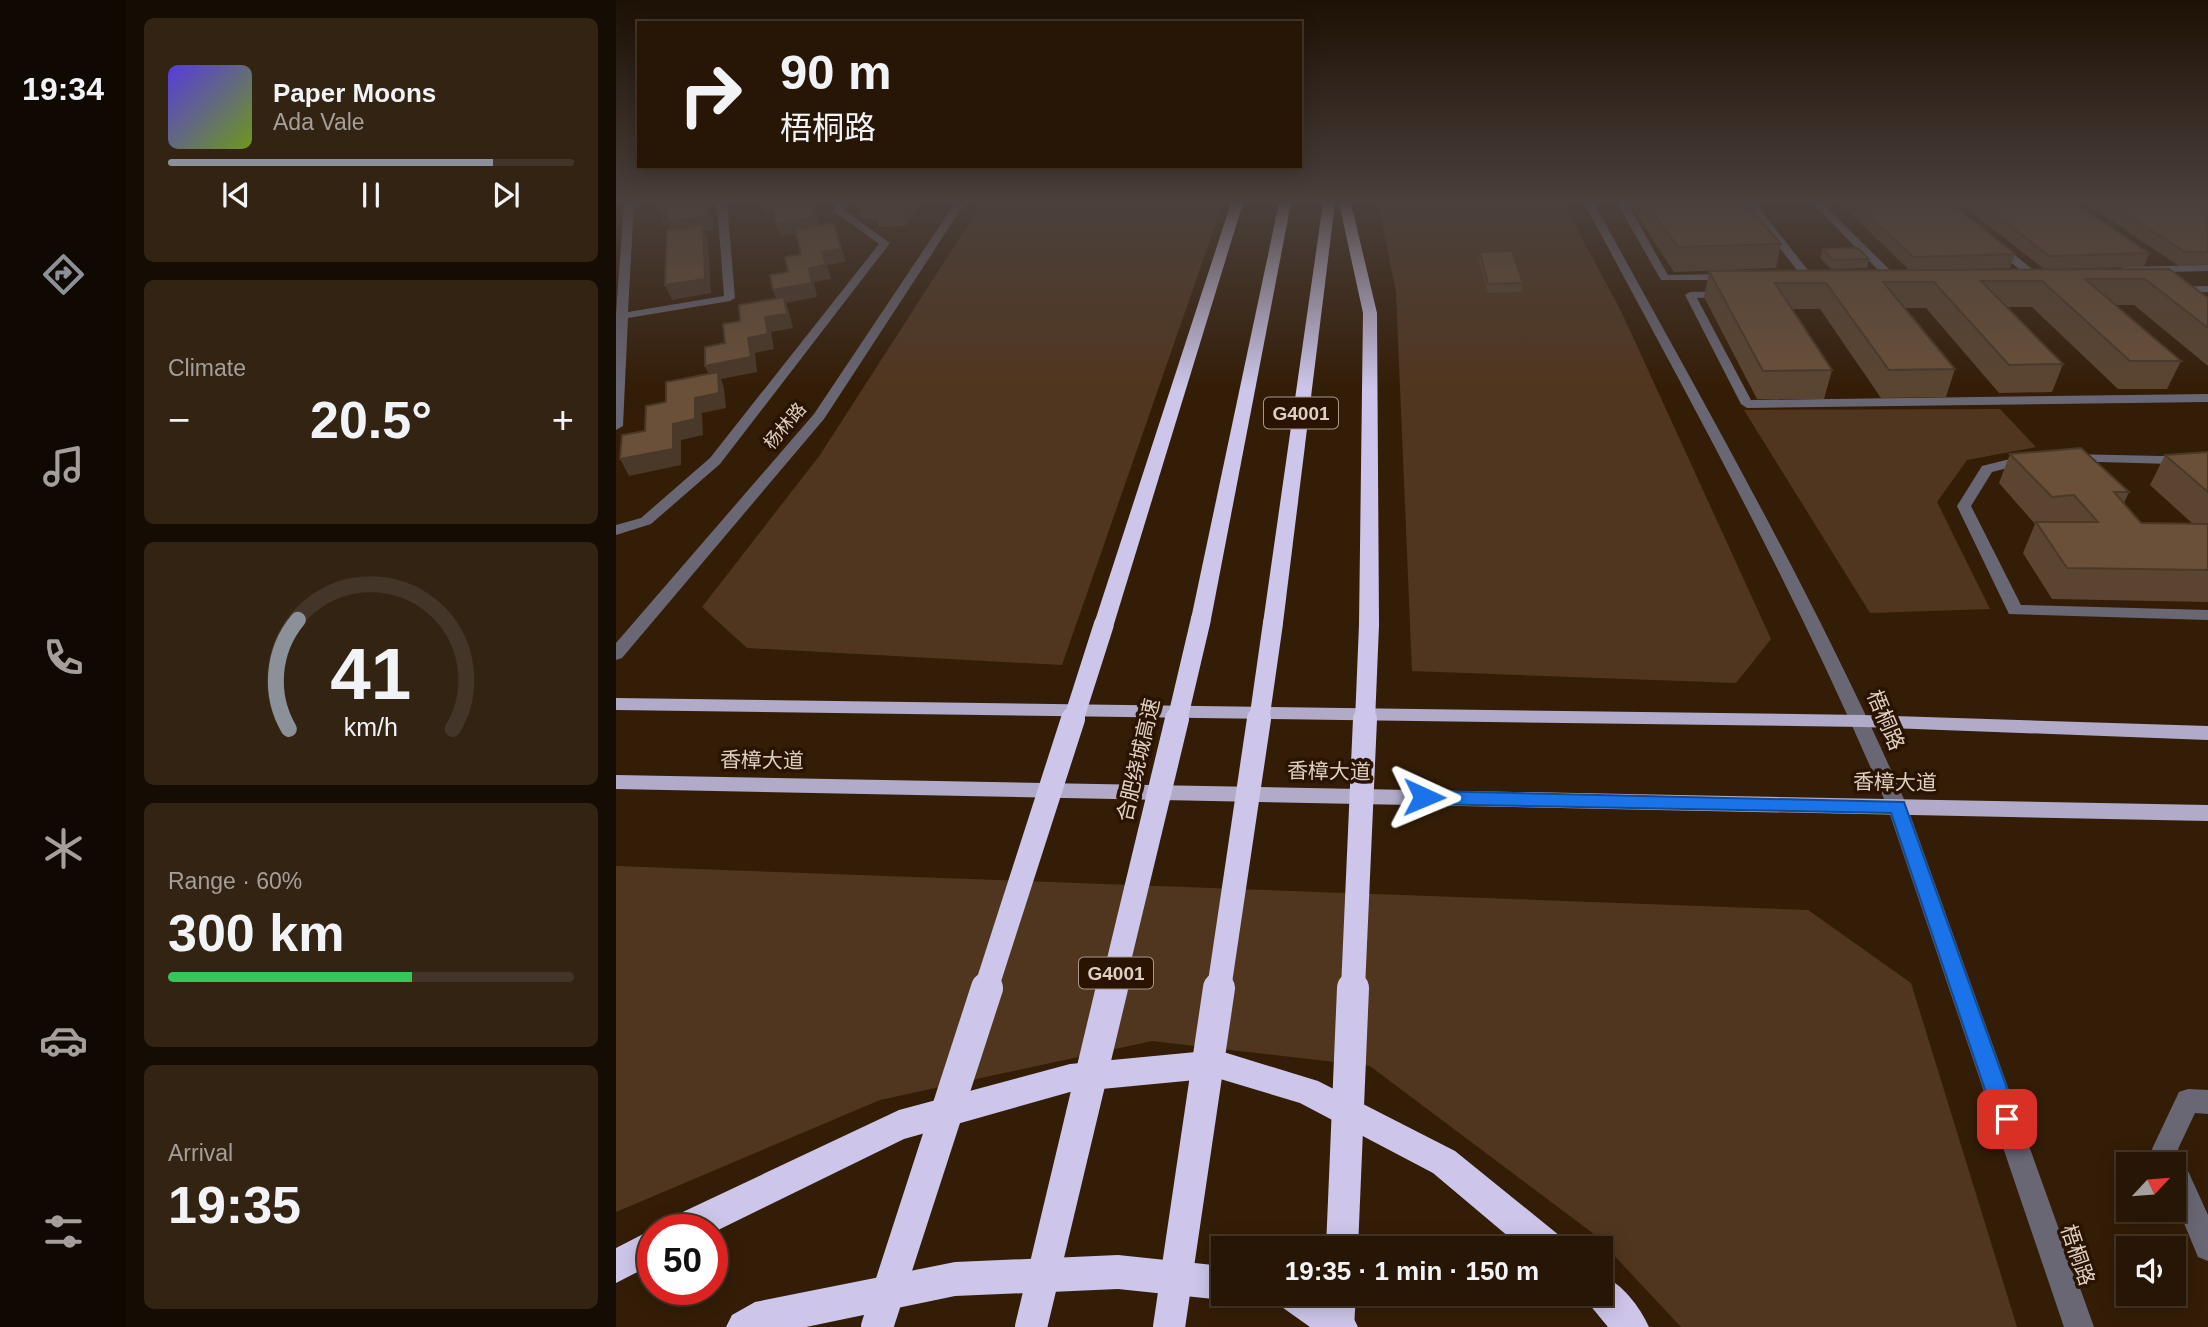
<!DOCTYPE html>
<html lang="en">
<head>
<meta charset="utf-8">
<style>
  :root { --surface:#271605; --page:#332313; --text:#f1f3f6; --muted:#a49f9a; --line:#433527; --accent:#8c9099 }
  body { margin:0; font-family:Helvetica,"Noto Sans SC",sans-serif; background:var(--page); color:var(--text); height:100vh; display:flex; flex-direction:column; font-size:26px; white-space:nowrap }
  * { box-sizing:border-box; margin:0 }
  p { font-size:23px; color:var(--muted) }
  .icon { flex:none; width:38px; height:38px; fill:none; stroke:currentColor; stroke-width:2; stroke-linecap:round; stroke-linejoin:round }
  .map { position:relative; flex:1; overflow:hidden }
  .details { display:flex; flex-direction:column; gap:18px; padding:18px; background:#150c03; width:490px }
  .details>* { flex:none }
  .guide { position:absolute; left:21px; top:21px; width:665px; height:147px; border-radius:0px; box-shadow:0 4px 18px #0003,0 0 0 2px var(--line); background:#271605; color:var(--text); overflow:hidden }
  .needle { width:46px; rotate:64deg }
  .fabs { position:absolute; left:1500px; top:1152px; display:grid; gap:14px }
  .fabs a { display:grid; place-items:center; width:70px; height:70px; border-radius:0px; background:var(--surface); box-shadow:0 4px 18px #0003,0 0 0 2px var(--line); font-size:35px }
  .speed { position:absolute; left:21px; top:1214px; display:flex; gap:14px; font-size:35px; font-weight:700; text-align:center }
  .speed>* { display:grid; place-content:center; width:91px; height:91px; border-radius:50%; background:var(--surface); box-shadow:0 4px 18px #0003,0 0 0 2px var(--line); line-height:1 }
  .speed .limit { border:10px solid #d22; background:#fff; color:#111 }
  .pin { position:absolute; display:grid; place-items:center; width:60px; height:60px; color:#fff; margin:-30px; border-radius:14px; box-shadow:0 4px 10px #0006 }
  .me { position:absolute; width:77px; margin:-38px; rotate:91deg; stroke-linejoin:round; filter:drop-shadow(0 0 5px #0008) }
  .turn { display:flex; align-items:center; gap:24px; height:147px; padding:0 28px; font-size:32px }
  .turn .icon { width:91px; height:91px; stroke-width:2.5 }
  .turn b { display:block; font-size:49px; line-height:60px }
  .big { font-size:52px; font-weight:700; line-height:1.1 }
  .details .widget { flex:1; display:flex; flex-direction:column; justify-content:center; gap:10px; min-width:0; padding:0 24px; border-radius:10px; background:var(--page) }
  .details .dial { align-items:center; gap:0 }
  .dial svg { height:182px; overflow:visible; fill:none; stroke:var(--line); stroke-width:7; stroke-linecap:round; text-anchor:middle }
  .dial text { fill:var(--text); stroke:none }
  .song { display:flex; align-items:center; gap:21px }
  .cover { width:84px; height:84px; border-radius:10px; background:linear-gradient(135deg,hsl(250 70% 55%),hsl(80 70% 35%)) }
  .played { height:7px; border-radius:4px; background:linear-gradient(90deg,var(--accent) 80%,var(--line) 80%) }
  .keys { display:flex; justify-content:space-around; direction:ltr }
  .heat { display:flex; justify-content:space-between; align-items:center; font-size:38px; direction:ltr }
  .charge { height:10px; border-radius:5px; background:linear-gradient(90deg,#34c759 60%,var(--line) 0) }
  .trip { position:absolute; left:595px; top:1236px; width:402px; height:70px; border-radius:0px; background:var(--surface); box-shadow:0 4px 18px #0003,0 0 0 2px var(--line); font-weight:700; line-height:70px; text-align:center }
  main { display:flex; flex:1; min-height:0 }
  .tabs { display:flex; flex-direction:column; width:126px; justify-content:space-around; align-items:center; background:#100902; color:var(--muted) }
  .tabs .icon { width:49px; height:49px }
  .tabs .active { color:var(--accent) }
  .tabs b { font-size:32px; color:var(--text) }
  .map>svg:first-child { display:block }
  .green { fill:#51361f }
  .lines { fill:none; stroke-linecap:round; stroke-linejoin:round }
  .minor { fill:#6a6775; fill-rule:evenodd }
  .major { fill:#b1abc9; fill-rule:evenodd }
  .highway { fill:#cdc6ea; fill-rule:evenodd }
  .highway-bridge-far2 { stroke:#cdc6ea; stroke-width:20 }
  .highway-bridge-far1 { stroke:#cdc6ea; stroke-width:24 }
  .highway-bridge { stroke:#cdc6ea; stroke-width:32 }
  .wall { fill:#5b4531 }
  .shaded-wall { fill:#4a3828 }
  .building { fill:#6a5039; stroke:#4a3828; stroke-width:2 }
  .route { fill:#1a73e8; stroke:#114b97; stroke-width:2 }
  .labels { text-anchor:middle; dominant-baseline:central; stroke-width:7; stroke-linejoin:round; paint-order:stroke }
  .far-street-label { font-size:18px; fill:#decfc2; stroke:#2a1401 }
  .shield { fill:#2a1401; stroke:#a89788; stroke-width:2 }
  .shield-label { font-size:19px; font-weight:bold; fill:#decfc2 }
  .street-label { font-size:21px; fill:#decfc2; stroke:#2a1401 }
</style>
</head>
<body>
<main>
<nav class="tabs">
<b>19:34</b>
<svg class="icon active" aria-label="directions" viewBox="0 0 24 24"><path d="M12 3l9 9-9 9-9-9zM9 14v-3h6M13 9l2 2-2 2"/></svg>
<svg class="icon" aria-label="music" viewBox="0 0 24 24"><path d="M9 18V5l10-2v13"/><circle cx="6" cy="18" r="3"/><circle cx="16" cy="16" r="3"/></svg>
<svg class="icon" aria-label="phone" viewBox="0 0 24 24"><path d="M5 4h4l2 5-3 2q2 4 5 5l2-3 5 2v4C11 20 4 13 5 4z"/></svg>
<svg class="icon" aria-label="climate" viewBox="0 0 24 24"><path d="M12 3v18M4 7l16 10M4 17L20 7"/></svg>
<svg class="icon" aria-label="car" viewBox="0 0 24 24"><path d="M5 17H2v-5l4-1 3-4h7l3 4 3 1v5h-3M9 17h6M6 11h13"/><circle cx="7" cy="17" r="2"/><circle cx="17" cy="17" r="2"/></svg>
<svg class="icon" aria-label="filters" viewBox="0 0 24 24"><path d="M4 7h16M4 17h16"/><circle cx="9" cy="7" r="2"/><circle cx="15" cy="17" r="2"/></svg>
</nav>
<section class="details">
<div class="widget">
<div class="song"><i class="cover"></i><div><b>Paper Moons</b><p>Ada Vale</p></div></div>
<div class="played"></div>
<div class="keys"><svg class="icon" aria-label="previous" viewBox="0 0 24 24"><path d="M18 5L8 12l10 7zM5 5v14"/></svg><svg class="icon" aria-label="pause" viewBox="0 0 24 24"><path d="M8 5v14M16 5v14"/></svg><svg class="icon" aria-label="next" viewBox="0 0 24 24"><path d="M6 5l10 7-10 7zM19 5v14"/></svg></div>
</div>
<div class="widget"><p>Climate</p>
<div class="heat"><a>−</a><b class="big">20.5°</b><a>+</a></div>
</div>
<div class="widget dial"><svg viewBox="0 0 100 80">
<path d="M14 69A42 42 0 1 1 86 69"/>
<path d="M14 69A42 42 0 0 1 18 21" stroke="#8c9099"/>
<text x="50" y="56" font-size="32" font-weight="700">41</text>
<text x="50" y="72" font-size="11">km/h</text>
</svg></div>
<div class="widget"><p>Range · 60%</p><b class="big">300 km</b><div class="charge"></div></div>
<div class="widget"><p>Arrival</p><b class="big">19:35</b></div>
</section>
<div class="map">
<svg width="1592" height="1327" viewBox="0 0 1592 1327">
  <rect width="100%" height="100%" fill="#341d07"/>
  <!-- green -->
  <g class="green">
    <path d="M 366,203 L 607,203 L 446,665 L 131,648 L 86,607 L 204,455 Z"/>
    <path d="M 762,203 L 947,203 L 1006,313 L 1155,639 L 1120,683 L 796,671 L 780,292 Z"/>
    <path d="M 1384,409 L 1420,447 L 1351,460 L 1321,502 L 1374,609 L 1254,613 L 1128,410 Z"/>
    <path d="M 0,866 L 1192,910 L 1295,983 L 1401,1327 L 1065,1327 L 978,1234 L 754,1066 L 536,1041 L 264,1100 L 0,1212 Z"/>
  </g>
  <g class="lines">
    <!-- minor -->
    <g class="minor">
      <path d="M 8,203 L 18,203 L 12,312 L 108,296 L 101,203 L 111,203 L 119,298 L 114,301 L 12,318 L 7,426 L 0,430 L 0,314 Z"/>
      <path d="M 223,203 L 233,203 L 227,209 L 274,243 L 104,464 L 35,524 L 0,535 L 0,525 L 25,518 L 94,458 L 263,244 L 219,212 L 217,210 Z"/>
      <path d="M 339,203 L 349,203 L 208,419 L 6,658 L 0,660 L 0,643 L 198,414 Z"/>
      <path d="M 968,203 L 978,203 C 1087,402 1200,598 1291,806 L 1478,1327 L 1448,1327 L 1271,806 C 1184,598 1075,402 968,203 Z"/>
      <path d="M 1001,203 L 1011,203 L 1052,275 L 1113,274 L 1118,277 L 1113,280 L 1045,280 Z"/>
      <path d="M 1129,203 L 1139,203 L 1195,274 L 1195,278 L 1187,278 Z"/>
      <path d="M 1196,203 L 1206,203 L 1276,272 L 1276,276 L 1268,276 Z"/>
      <path d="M 1376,243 L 1384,243 L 1416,269 L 1416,273 L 1408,273 L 1376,247 Z"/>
      <path d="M 1592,265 L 1592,271 L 1508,273 L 1503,270 L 1508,267 Z"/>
      <path d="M 1592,286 L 1592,292 L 1557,293 L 1552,290 L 1557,287 Z"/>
      <path d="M 1113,291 L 1117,292 L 1117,296 L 1081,298 L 1135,400 L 1592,394 L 1592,402 L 1131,408 L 1125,404 L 1069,295 L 1074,292 Z"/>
      <path d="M 1414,454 L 1421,458 L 1419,461 L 1376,472 L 1355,506 L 1405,605 L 1592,610 L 1592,620 L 1393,614 L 1341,506 L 1366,466 Z"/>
      <path d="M 1452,454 L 1592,457 L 1592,465 L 1447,461 L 1445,458 Z"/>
      <path d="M 1572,1089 L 1592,1090 L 1592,1114 L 1579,1113 L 1562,1149 L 1592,1215 L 1592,1261 L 1582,1257 L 1558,1199 L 1558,1164 L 1542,1164 L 1536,1149 L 1563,1092 Z"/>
    </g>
    <!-- major -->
    <g class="major">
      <path d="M 0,698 L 1247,715 L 1592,726 L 1592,740 L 1247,727 L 0,710 Z"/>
      <path d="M 0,775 L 1592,805 L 1592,821 L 0,789 Z"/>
    </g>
    <!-- highway -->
    <g class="highway">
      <path d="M 615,203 L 627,203 L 498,624 L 495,628 L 481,628 L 478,624 Z"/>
      <path d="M 663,203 L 675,203 L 595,619 L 592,623 L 578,623 L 575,619 Z"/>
      <path d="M 707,203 L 719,203 L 667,623 L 664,627 L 650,627 L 647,623 Z"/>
      <path d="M 723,203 L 735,203 L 761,313 L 763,625 L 760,629 L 746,629 L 743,625 L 747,313 Z"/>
      <path d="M 601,1050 L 702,1081 L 839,1151 L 944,1236 L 949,1248 L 906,1248 L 817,1173 L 684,1103 L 601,1078 L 454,1092 L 288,1139 L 96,1233 L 96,1230 L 49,1230 L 54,1218 L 283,1110 L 454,1064 Z"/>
      <path d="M 37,1229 L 39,1230 L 37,1230 L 37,1264 L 0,1283 L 0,1248 Z"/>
      <path d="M 502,1255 L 607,1266 L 607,1293 L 620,1293 L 607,1300 L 502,1289 L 339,1296 L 190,1327 L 110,1327 L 116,1315 L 139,1302 L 339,1262 Z"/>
      <path d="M 985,1275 C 1006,1283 1024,1307 1033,1327 L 992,1327 L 973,1304 L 968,1293 L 985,1293 Z"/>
      <path d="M 658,1293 L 705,1293 L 736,1315 L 742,1327 L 694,1327 L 663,1305 Z"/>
    </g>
    <!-- highway-bridge-far2 -->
    <g class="highway-bridge-far2">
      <path d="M 457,721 L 488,624"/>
      <path d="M 561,721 L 585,619"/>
      <path d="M 643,721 L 657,623"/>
      <path d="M 749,721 L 753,625"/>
    </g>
    <!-- highway-bridge-far1 -->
    <g class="highway-bridge-far1">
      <path d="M 370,989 L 457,719"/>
      <path d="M 496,989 L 561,719"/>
      <path d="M 603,989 L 643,719"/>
      <path d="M 737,989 L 749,719"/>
    </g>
    <!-- highway-bridge -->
    <g class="highway-bridge">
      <path d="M 726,1248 L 737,988"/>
      <path d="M 261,1327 L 371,988"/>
      <path d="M 415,1327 L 496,988"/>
      <path d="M 553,1327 L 603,988"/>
      <path d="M 722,1327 L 724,1293"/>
    </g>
  </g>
  <!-- wall -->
  <g class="wall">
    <path d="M 246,203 L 307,203 L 289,226 L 263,227 L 261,219 L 247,219 L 242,206 Z"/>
    <path d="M 1013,203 L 1129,203 L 1165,244 L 1160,268 L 1058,272 Z"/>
    <path d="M 1224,203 L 1335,203 L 1399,254 L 1394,268 L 1306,270 L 1553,269 L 1592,298 L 1592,366 L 1518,305 L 1499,305 L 1565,361 L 1551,389 L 1502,389 L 1416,307 L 1390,307 L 1447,364 L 1436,392 L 1383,393 L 1310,308 L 1289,308 L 1339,369 L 1330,397 L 1265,398 L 1204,309 L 1176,309 L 1216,370 L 1208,399 L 1141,399 L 1088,297 L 1093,271 L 1293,270 Z"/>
    <path d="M 1344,203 L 1459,203 L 1533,253 L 1528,267 L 1428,269 Z"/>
    <path d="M 1469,203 L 1592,203 L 1592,265 L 1563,266 Z"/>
    <path d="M 1207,249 L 1253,259 L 1251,268 L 1215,269 L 1204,258 Z"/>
    <path d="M 864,252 L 907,283 L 906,292 L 872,293 L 863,261 Z"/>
    <path d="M 1592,452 L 1592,602 L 1436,599 L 1407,553 L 1419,524 L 1383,483 L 1394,454 L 1513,492 L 1508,503 L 1525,523 L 1577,524 L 1534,485 L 1549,455 Z"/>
  </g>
  <!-- shaded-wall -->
  <g class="shaded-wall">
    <path d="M 76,203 L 82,203 L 82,218 L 92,205 L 97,218 L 97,230 L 89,231 L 92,238 L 95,293 L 56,300 L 49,285 L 57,235 L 53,224 L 47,225 L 42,212 L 76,207 Z"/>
    <path d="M 145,203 L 158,203 L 162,212 L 149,214 Z"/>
    <path d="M 196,203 L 197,203 L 199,207 L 203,231 L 164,236 L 159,223 Z"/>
    <path d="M 293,203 L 307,203 L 289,226 L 285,213 Z"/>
    <path d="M 218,223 L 230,262 L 211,265 L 215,279 L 198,282 L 201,297 L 170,303 L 173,312 L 177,328 L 155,332 L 158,349 L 139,353 L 141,372 L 105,379 L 108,388 L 110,408 L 86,413 L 87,435 L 65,440 L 65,465 L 13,476 L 4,459 L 57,424 L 79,398 L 96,381 L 89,366 L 132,338 L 162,304 L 157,290 L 193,268 L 206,252 Z"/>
  </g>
  <!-- building -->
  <g class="building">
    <path d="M 42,203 L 76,203 L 76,207 L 92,205 L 92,216 L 52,222 L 52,211 L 42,212 Z"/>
    <path d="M 157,203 L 196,203 L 198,218 L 159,223 Z"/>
    <path d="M 246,203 L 293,203 L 285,213 L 259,214 L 266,206 L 242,206 Z"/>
    <path d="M 1031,203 L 1129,203 L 1165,244 L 1062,247 Z"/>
    <path d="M 1240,203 L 1335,203 L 1399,254 L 1297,257 Z"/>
    <path d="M 1365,203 L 1459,203 L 1533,253 L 1433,256 Z"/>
    <path d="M 1493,203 L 1588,203 L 1592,205 L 1592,252 L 1569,252 Z"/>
    <path d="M 218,223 L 225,249 L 206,252 L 210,265 L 193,268 L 196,283 L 157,290 L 154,275 L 172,272 L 169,257 L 185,254 L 179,229 Z"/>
    <path d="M 87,225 L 89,279 L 49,285 L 51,230 Z"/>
    <path d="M 1242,248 L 1253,259 L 1217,260 L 1207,249 Z"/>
    <path d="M 896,251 L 907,283 L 872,284 L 864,252 Z"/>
    <path d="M 1553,269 L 1592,298 L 1592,328 L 1529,279 L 1469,279 L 1565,361 L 1514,361 L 1426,281 L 1365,281 L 1447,364 L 1393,365 L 1318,282 L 1267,282 L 1339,369 L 1273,370 L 1210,283 L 1159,283 L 1216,370 L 1147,371 L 1093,271 Z"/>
    <path d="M 168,297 L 171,314 L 149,317 L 152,334 L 132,338 L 135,357 L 89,366 L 89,347 L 109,343 L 107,324 L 124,321 L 123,305 Z"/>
    <path d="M 102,372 L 103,393 L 79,398 L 79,419 L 57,424 L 57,449 L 4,459 L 6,435 L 29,431 L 30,406 L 50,402 L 50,382 Z"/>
    <path d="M 1465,448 L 1513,492 L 1498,492 L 1525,523 L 1592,524 L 1592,570 L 1451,568 L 1420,522 L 1482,522 L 1458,495 L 1436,497 L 1394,454 Z"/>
    <path d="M 1592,452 L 1592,492 L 1549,455 Z"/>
  </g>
  <!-- sky -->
  <linearGradient id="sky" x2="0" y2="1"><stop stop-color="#1d1004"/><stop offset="0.52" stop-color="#4a403c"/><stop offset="1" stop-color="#4a403c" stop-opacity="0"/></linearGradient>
  <rect width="1592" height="389" fill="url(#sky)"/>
  <!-- route -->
  <path class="route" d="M 808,791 L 1288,802 L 1402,1119 L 1399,1127 L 1391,1130 L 1382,1127 L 1379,1119 L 1275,813 L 808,804 L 801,802 L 799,797 L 801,793 Z"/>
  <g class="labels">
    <!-- far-street labels -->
    <g class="far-street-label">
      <text transform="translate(169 426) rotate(-50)">杨林路</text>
    </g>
    <!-- shield labels -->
    <g class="shield">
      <rect x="648" y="397.5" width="74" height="31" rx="5"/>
      <rect x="463" y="957.5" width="74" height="31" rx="5"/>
    </g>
    <g class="shield-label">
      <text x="685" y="413">G4001</text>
      <text x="500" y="973">G4001</text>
    </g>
    <!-- street labels -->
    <g class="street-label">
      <text transform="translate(1270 720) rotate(67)">梧桐路</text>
      <text transform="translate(146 760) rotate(1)">香樟大道</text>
      <text transform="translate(522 760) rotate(-77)">合肥绕城高速</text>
      <text transform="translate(713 771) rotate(1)">香樟大道</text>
      <text transform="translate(1279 782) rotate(1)">香樟大道</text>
      <text transform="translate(1462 1255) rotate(71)">梧桐路</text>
    </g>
  </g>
</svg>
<div class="fabs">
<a><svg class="needle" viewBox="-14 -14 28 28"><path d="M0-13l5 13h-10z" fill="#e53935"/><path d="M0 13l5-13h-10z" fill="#a49f9a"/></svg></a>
<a><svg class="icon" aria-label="sound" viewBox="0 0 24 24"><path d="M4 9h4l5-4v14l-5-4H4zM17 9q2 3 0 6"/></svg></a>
</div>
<div class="speed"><div class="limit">50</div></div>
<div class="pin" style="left:1391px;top:1119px;background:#d93025"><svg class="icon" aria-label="arrive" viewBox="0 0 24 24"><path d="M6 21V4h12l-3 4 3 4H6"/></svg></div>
<svg class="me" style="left:808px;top:797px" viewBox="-20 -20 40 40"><path d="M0-17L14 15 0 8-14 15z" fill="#1a73e8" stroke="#fff" stroke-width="4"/></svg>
<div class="trip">19:35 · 1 min · 150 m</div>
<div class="guide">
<div class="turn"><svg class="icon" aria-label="right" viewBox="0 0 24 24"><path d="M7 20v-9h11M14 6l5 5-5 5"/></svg><div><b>90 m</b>梧桐路</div></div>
</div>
</div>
</main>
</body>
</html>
